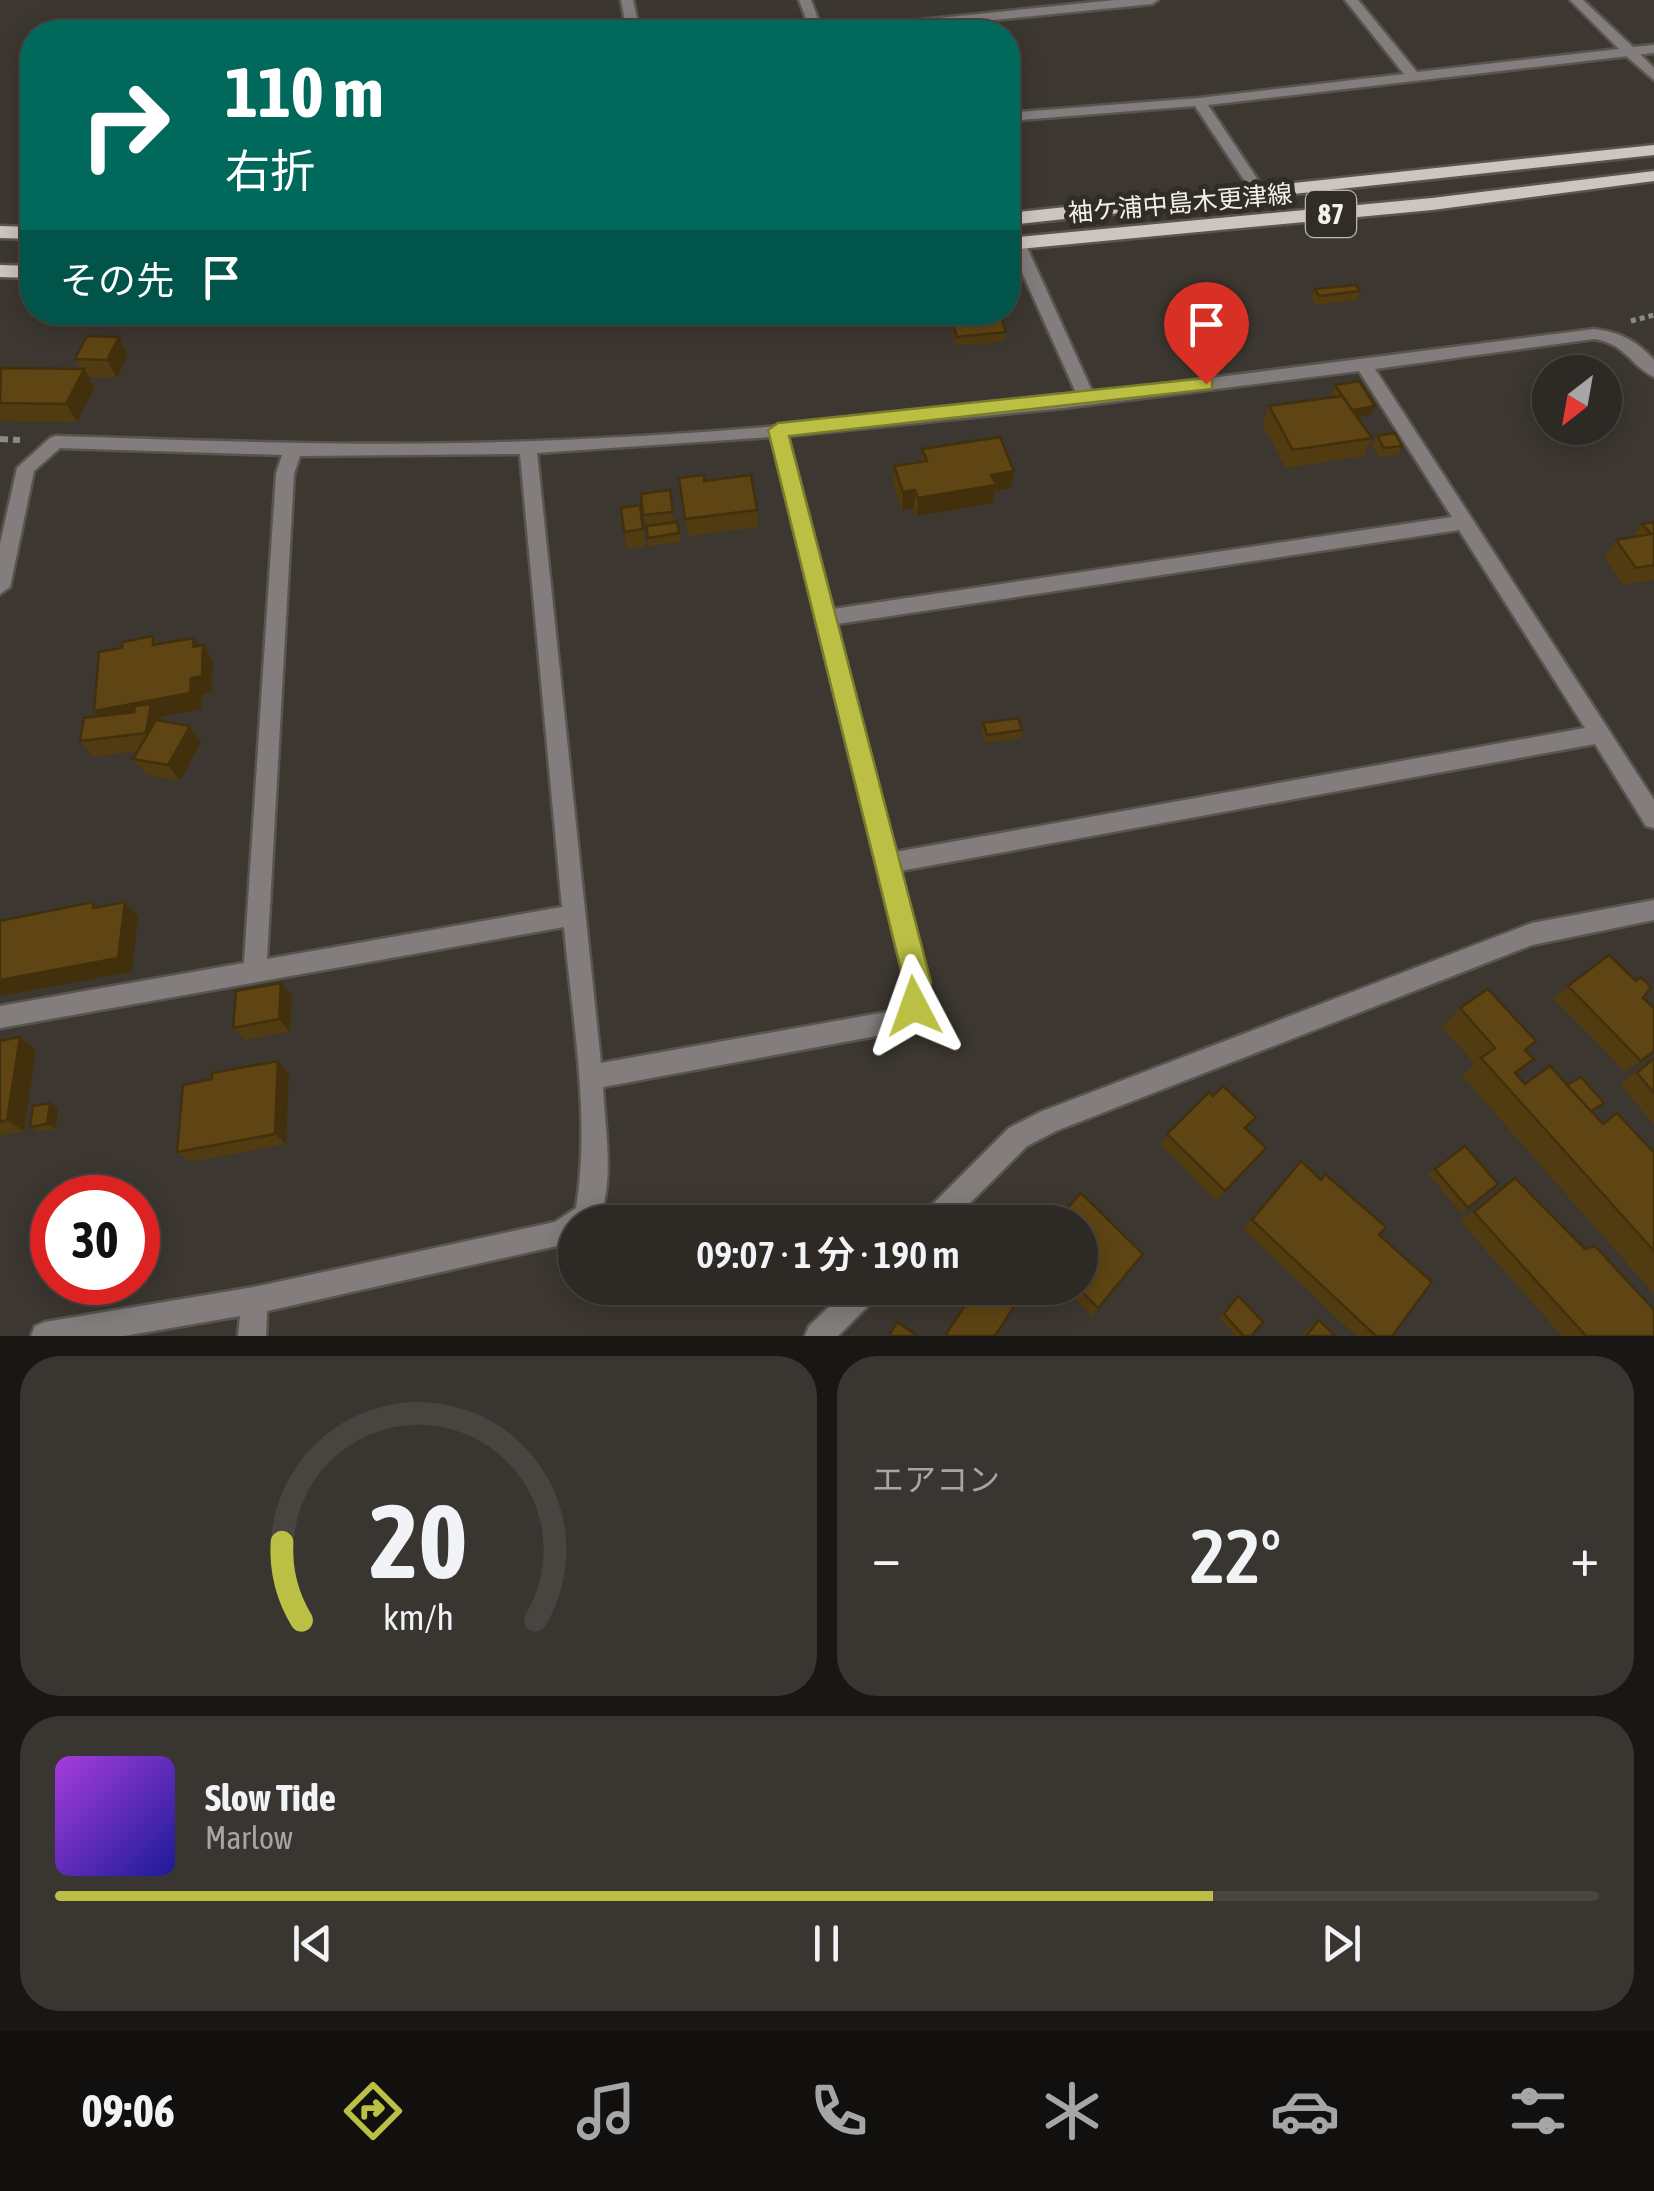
<!DOCTYPE html>
<html lang="ja">
<head>
<meta charset="utf-8">
<style>
  :root { --surface:#2d2924; --page:#393531; --text:#f1f3f6; --muted:#a7a6a6; --line:#484541; --accent:#bbc044 }
  body { margin:0; font-family:"Asap Condensed","Noto Sans JP",sans-serif; background:var(--page); color:var(--text); height:100vh; display:flex; flex-direction:column; font-size:38px; white-space:nowrap }
  * { box-sizing:border-box; margin:0 }
  p { font-size:32px; color:var(--muted) }
  .icon { flex:none; width:55px; height:55px; fill:none; stroke:currentColor; stroke-width:2; stroke-linecap:round; stroke-linejoin:round }
  .map { position:relative; height:1336px; overflow:hidden }
  .sheet { display:flex; flex-direction:column; gap:20px; padding:20px; background:#191714; flex:1 }
  .sheet>* { flex:none }
  .guide { position:absolute; left:20px; top:20px; width:1000px; height:305px; border-radius:40px; box-shadow:0 5px 25px #0003,0 0 0 2px var(--line); background:#00695c; color:#fff; overflow:hidden }
  .needle { width:65px; rotate:211deg }
  .controls { position:absolute; left:1532px; top:355px; display:grid; gap:20px }
  .controls a { display:grid; place-items:center; width:90px; height:90px; border-radius:50%; background:var(--surface); box-shadow:0 5px 25px #0003,0 0 0 2px var(--line); font-size:50px }
  .speed { position:absolute; left:30px; top:1175px; display:flex; gap:20px; font-size:50px; font-weight:700; text-align:center }
  .speed>* { display:grid; place-content:center; width:130px; height:130px; border-radius:50%; background:var(--surface); box-shadow:0 5px 25px #0003,0 0 0 2px var(--line); line-height:1 }
  .speed .limit { border:15px solid #d22; background:#fff; color:#111 }
  .pin { position:absolute; display:grid; place-items:center; width:85px; height:85px; color:#fff; margin:-102px -42px; border-radius:50% 50% 50% 0; rotate:-45deg; box-shadow:0 0 10px #0007 }
  .pin .icon { rotate:45deg }
  .me { position:absolute; width:110px; margin:-55px; rotate:356deg; stroke-linejoin:round; filter:drop-shadow(0 0 8px #0008) }
  .turn { display:flex; align-items:center; gap:35px; height:210px; padding:0 40px; font-size:45px }
  .turn .icon { width:130px; height:130px; stroke-width:2.5 }
  .turn b { display:block; font-size:70px; line-height:85px }
  .then { display:flex; align-items:center; height:95px; padding:0 40px; background:#0003; gap:20px; font-size:38px }
  .big { font-size:75px; font-weight:600; line-height:1.1 }
  .sheet .tile { flex:1; display:flex; flex-direction:column; justify-content:center; gap:15px; min-width:0; padding:0 35px; border-radius:40px; background:var(--page) }
  .sheet .dial { align-items:center; gap:0 }
  .dial svg { height:260px; overflow:visible; fill:none; stroke:var(--line); stroke-width:7; stroke-linecap:round; text-anchor:middle }
  .dial text { fill:var(--text); stroke:none }
  .song { display:flex; align-items:center; gap:30px }
  .cover { width:120px; height:120px; border-radius:15px; background:linear-gradient(135deg,hsl(280 70% 55%),hsl(240 70% 35%)) }
  .played { height:10px; border-radius:5px; background:linear-gradient(90deg,var(--accent) 75%,var(--line) 75%) }
  .keys { display:flex; justify-content:space-around; direction:ltr }
  .heat { display:flex; justify-content:space-between; align-items:center; font-size:55px; direction:ltr }
  .sheet .tiles { flex:1; display:grid; gap:20px; grid-template-columns:1fr 1fr }
  .tile:last-child { grid-column:span 2 }
  .trip { position:absolute; left:558px; top:1205px; width:540px; height:100px; border-radius:50px; background:var(--surface); box-shadow:0 5px 25px #0003,0 0 0 2px var(--line); font-weight:600; line-height:100px; text-align:center }
  .tab-bar { display:flex; height:160px; justify-content:space-around; align-items:center; background:#12100e; color:var(--muted) }
  .tab-bar .icon { width:70px; height:70px }
  .tab-bar .selected { color:var(--accent) }
  .tab-bar b { font-size:45px; color:var(--text) }
  .map>svg:first-child { display:block }
  .lines { fill:none; stroke-linecap:round; stroke-linejoin:round }
  .minor-casing { stroke:#59554e; stroke-width:5 }
  .tertiary-casing { stroke:#59554e; stroke-width:5 }
  .primary-casing { stroke:#59554e; stroke-width:5 }
  .path-far1 { stroke:#8d8983; stroke-width:5; stroke-dasharray:5 4; stroke-linecap:butt }
  .path { stroke:#8d8983; stroke-width:6; stroke-dasharray:8 5; stroke-linecap:butt }
  .minor { fill:#837e7d; fill-rule:evenodd }
  .tertiary { fill:#837e7d; fill-rule:evenodd }
  .primary { fill:#cec4c2; fill-rule:evenodd }
  .wall { fill:#513b10 }
  .shaded-wall { fill:#42300d }
  .building { fill:#5e4513; stroke:#42300d; stroke-width:2.5 }
  .route { fill:#bbc044; stroke:#7a7d2c; stroke-width:2.5 }
  .labels { text-anchor:middle; dominant-baseline:central; stroke-width:10; stroke-linejoin:round; paint-order:stroke }
  .far-street-label { font-size:25px; fill:#f4f1ec; stroke:#312d26 }
  .shield { fill:#312d26; stroke:#bab6b1; stroke-width:2.5 }
  .shield-label { font-size:28px; font-weight:bold; fill:#f4f1ec }
</style>
</head>
<body>
<div class="map">
<svg width="1654" height="1336" viewBox="0 0 1654 1336">
  <rect width="100%" height="100%" fill="#3c3730"/>
  <g class="lines">
    <defs>
      <g id="minor">
        <path d="M 621,0 L 633,0 L 640,32 L 627,32 Z"/>
        <path d="M 799,0 L 811,0 L 823,32 L 811,32 Z"/>
        <path d="M 1115,0 L 1158,0 L 1152,4 L 874,32 L 834,32 L 841,28 Z"/>
        <path d="M 1345,0 L 1358,0 L 1417,72 L 1619,49 L 1570,0 L 1583,0 L 1633,47 L 1654,45 L 1654,53 L 1208,105 L 1268,195 L 1261,199 L 1256,198 L 1195,106 L 1008,121 L 1008,113 L 1199,98 L 1404,74 Z"/>
        <path d="M 1017,238 L 1025,243 L 1093,393 L 1594,329 C 1620,332 1637,341 1654,360 L 1654,377 C 1630,365 1626,344 1594,339 L 1375,369 L 1654,800 L 1654,828 L 1646,826 L 1595,744 L 900,871 L 929,982 L 922,1014 L 898,1032 L 603,1087 C 605,1130 615,1182 598,1222 L 575,1222 L 575,1240 L 570,1243 L 267,1311 L 266,1336 L 238,1336 L 240,1316 L 124,1336 L 31,1336 L 35,1326 L 45,1322 L 254,1287 L 555,1222 L 576,1208 C 591,1117 572,1018 564,927 L 0,1028 L 0,1006 L 244,963 L 276,474 L 282,455 L 60,448 L 34,471 L 10,587 L 0,594 L 0,544 L 17,468 L 50,438 L 56,436 C 192,440 329,446 465,443 C 670,439 874,419 1077,395 L 1009,243 ZM 1359,371 L 1452,517 L 833,609 L 788,436 L 1063,408 ZM 771,437 L 905,982 L 903,1001 L 892,1011 L 601,1063 L 537,453 ZM 520,454 L 562,907 L 267,959 L 294,474 L 300,456 ZM 1459,530 L 1585,728 L 895,852 L 837,624 Z"/>
        <path d="M 1654,900 L 1654,920 L 1532,945 L 1056,1131 L 1027,1146 L 951,1222 L 920,1222 L 924,1213 L 1009,1128 L 1040,1112 L 1532,923 Z"/>
        <path d="M 849,1288 L 881,1288 L 877,1297 L 838,1336 L 805,1336 L 809,1326 Z"/>
      </g>
      <path id="tertiary" d="M 1625,49 L 1635,49 L 1654,68 L 1654,80 L 1625,55 Z"/>
      <g id="primary">
        <path d="M 1654,145 L 1654,155 L 1008,225 L 1008,213 Z"/>
        <path d="M 1654,171 L 1654,181 L 1432,210 L 1008,250 L 1008,238 L 1432,198 Z"/>
        <path d="M 0,226 L 32,227 L 32,239 L 0,238 Z"/>
        <path d="M 0,265 L 32,266 L 32,278 L 0,277 Z"/>
      </g>
    </defs>
    <!-- minor casing -->
    <use href="#minor" class="minor-casing"/>
    <!-- tertiary casing -->
    <use href="#tertiary" class="tertiary-casing"/>
    <!-- primary casing -->
    <use href="#primary" class="primary-casing"/>
    <!-- path-far1 -->
    <path class="path-far1" d="M 1631,321 L 1654,315"/>
    <!-- path -->
    <path class="path" d="M 0,439 L 20,440"/>
    <!-- minor -->
    <use href="#minor" class="minor"/>
    <!-- tertiary -->
    <use href="#tertiary" class="tertiary"/>
    <!-- primary -->
    <use href="#primary" class="primary"/>
  </g>
  <!-- wall -->
  <g class="wall">
    <path d="M 1008,262 L 1013,279 L 1011,297 L 1008,297 Z"/>
    <path d="M 1315,289 L 1360,291 L 1357,300 L 1316,305 L 1311,298 Z"/>
    <path d="M 930,312 L 999,312 L 1006,332 L 1004,341 L 956,346 L 951,326 Z"/>
    <path d="M 119,337 L 128,355 L 117,378 L 89,377 L 95,387 L 77,422 L 0,421 L 0,370 L 81,369 L 75,359 Z"/>
    <path d="M 1335,385 L 1371,415 L 1357,417 L 1372,438 L 1364,456 L 1286,468 L 1262,424 L 1269,406 L 1333,397 L 1331,394 Z"/>
    <path d="M 1377,436 L 1402,446 L 1398,455 L 1379,457 L 1372,445 Z"/>
    <path d="M 922,449 L 1011,488 L 995,491 L 993,503 L 917,516 L 914,508 L 902,510 L 893,484 L 894,466 L 921,462 Z"/>
    <path d="M 679,478 L 704,481 L 757,510 L 758,527 L 688,536 Z"/>
    <path d="M 670,490 L 674,522 L 677,522 L 681,542 L 649,546 L 641,494 Z"/>
    <path d="M 640,505 L 646,547 L 627,549 L 624,532 Z"/>
    <path d="M 1654,522 L 1654,580 L 1623,585 L 1604,557 L 1616,540 L 1633,537 L 1642,524 Z"/>
    <path d="M 153,636 L 159,644 L 194,638 L 198,646 L 213,661 L 212,692 L 202,695 L 201,709 L 160,717 L 162,721 L 201,742 L 180,781 L 146,775 L 133,759 L 138,751 L 93,757 L 80,741 L 98,717 L 94,711 L 122,648 Z"/>
    <path d="M 983,723 L 1022,730 L 1021,738 L 986,743 L 982,732 Z"/>
    <path d="M 1636,981 L 1643,998 L 1654,1051 L 1625,1072 L 1553,998 L 1568,986 Z"/>
    <path d="M 281,983 L 292,996 L 290,1032 L 245,1040 L 233,1028 Z"/>
    <path d="M 1460,1008 L 1536,1041 L 1526,1050 L 1534,1059 L 1516,1074 L 1525,1084 L 1591,1111 L 1602,1123 L 1617,1113 L 1654,1153 L 1654,1294 L 1462,1076 L 1475,1064 L 1441,1027 Z"/>
    <path d="M 20,1037 L 36,1050 L 24,1131 L 0,1136 L 0,1041 Z"/>
    <path d="M 1654,1057 L 1654,1125 L 1620,1084 Z"/>
    <path d="M 278,1061 L 289,1073 L 286,1144 L 191,1162 L 177,1152 L 212,1079 Z"/>
    <path d="M 58,1109 L 56,1129 L 38,1132 L 30,1127 Z"/>
    <path d="M 1246,1129 L 1266,1148 L 1216,1201 L 1160,1144 L 1167,1134 Z"/>
    <path d="M 1465,1146 L 1468,1208 L 1461,1213 L 1428,1174 Z"/>
    <path d="M 1301,1161 L 1320,1179 L 1325,1174 L 1379,1235 L 1392,1336 L 1356,1336 L 1243,1229 Z"/>
    <path d="M 1515,1178 L 1654,1336 L 1562,1336 L 1460,1221 Z"/>
    <path d="M 1143,1254 L 1092,1316 L 1064,1288 L 1080,1288 Z"/>
    <path d="M 1238,1296 L 1251,1336 L 1236,1336 L 1219,1318 Z"/>
    <path d="M 1319,1320 L 1335,1336 L 1301,1336 L 1308,1327 Z"/>
  </g>
  <!-- shaded-wall -->
  <g class="shaded-wall">
    <path d="M 955,312 L 968,312 L 967,317 L 954,328 Z"/>
    <path d="M 119,337 L 128,355 L 117,378 L 107,360 Z"/>
    <path d="M 84,369 L 95,387 L 77,422 L 66,404 Z"/>
    <path d="M 1375,406 L 1371,415 L 1347,419 L 1351,410 Z"/>
    <path d="M 1014,471 L 1011,488 L 995,491 L 993,503 L 917,516 L 918,498 L 991,475 Z"/>
    <path d="M 915,490 L 914,508 L 902,510 L 903,492 Z"/>
    <path d="M 194,638 L 203,652 L 203,645 L 213,661 L 212,692 L 202,695 L 201,709 L 160,717 L 162,720 L 158,748 L 146,733 L 106,727 L 94,711 L 191,678 Z"/>
    <path d="M 190,726 L 201,742 L 180,781 L 168,765 Z"/>
    <path d="M 125,902 L 138,916 L 132,972 L 0,996 L 0,980 Z"/>
    <path d="M 281,983 L 292,996 L 290,1032 L 279,1019 Z"/>
    <path d="M 20,1037 L 36,1050 L 24,1131 L 7,1120 Z"/>
    <path d="M 278,1061 L 289,1073 L 286,1144 L 275,1134 Z"/>
    <path d="M 50,1103 L 58,1109 L 56,1129 L 47,1124 Z"/>
  </g>
  <!-- building -->
  <g class="building">
    <path d="M 1008,262 L 1013,279 L 1008,279 Z"/>
    <path d="M 1356,285 L 1360,291 L 1319,296 L 1315,289 Z"/>
    <path d="M 969,312 L 999,312 L 1006,332 L 957,337 L 952,320 L 971,318 Z"/>
    <path d="M 87,336 L 119,337 L 107,360 L 75,359 Z"/>
    <path d="M 1,368 L 84,369 L 66,404 L 0,403 Z"/>
    <path d="M 1359,381 L 1375,406 L 1352,410 L 1335,385 Z"/>
    <path d="M 1342,396 L 1372,438 L 1293,450 L 1269,406 Z"/>
    <path d="M 1395,433 L 1402,446 L 1384,448 L 1377,436 Z"/>
    <path d="M 1000,437 L 1014,471 L 991,475 L 996,485 L 918,498 L 915,490 L 903,492 L 894,466 L 927,461 L 922,449 Z"/>
    <path d="M 704,475 L 704,481 L 751,475 L 757,510 L 685,519 L 679,478 Z"/>
    <path d="M 670,490 L 673,512 L 643,515 L 641,494 Z"/>
    <path d="M 640,505 L 643,529 L 624,532 L 621,508 Z"/>
    <path d="M 677,522 L 679,533 L 648,538 L 646,526 Z"/>
    <path d="M 1654,522 L 1654,565 L 1636,568 L 1616,540 L 1651,534 L 1642,524 Z"/>
    <path d="M 153,636 L 153,645 L 194,638 L 193,647 L 203,645 L 202,676 L 191,678 L 190,693 L 94,711 L 99,652 L 122,648 L 123,642 Z"/>
    <path d="M 151,704 L 146,733 L 80,741 L 84,718 L 134,712 L 135,706 Z"/>
    <path d="M 1018,718 L 1022,730 L 987,735 L 983,723 Z"/>
    <path d="M 156,720 L 190,726 L 168,765 L 133,759 Z"/>
    <path d="M 93,902 L 93,908 L 125,902 L 118,958 L 0,980 L 0,921 Z"/>
    <path d="M 1609,955 L 1636,981 L 1641,977 L 1651,987 L 1643,998 L 1654,1008 L 1654,1051 L 1641,1061 L 1568,986 Z"/>
    <path d="M 281,983 L 279,1019 L 233,1028 L 236,991 Z"/>
    <path d="M 1488,989 L 1536,1041 L 1525,1050 L 1534,1059 L 1515,1073 L 1525,1084 L 1550,1066 L 1603,1124 L 1617,1113 L 1654,1153 L 1654,1251 L 1481,1058 L 1495,1048 L 1460,1008 Z"/>
    <path d="M 20,1037 L 7,1120 L 0,1122 L 0,1041 Z"/>
    <path d="M 1654,1058 L 1654,1093 L 1637,1073 Z"/>
    <path d="M 278,1061 L 275,1134 L 177,1152 L 183,1085 L 212,1079 L 212,1073 Z"/>
    <path d="M 1581,1077 L 1604,1103 L 1591,1111 L 1567,1085 Z"/>
    <path d="M 1223,1086 L 1256,1117 L 1245,1128 L 1266,1148 L 1225,1191 L 1167,1134 L 1209,1092 L 1213,1096 Z"/>
    <path d="M 50,1103 L 47,1124 L 30,1127 L 33,1106 Z"/>
    <path d="M 1465,1146 L 1498,1184 L 1468,1208 L 1435,1169 Z"/>
    <path d="M 1301,1161 L 1321,1180 L 1325,1174 L 1386,1227 L 1379,1235 L 1432,1282 L 1392,1336 L 1376,1336 L 1252,1220 Z"/>
    <path d="M 1515,1178 L 1585,1249 L 1595,1246 L 1654,1310 L 1654,1336 L 1586,1336 L 1474,1212 Z"/>
    <path d="M 1081,1193 L 1143,1254 L 1098,1308 L 1078,1288 L 1080,1288 L 1080,1222 L 1055,1222 Z"/>
    <path d="M 982,1214 L 990,1222 L 974,1222 Z"/>
    <path d="M 977,1288 L 999,1288 L 1006,1293 L 1001,1288 L 1024,1288 L 1013,1300 L 1017,1302 L 995,1336 L 948,1336 L 946,1334 Z"/>
    <path d="M 1238,1296 L 1263,1322 L 1251,1336 L 1244,1336 L 1224,1314 Z"/>
    <path d="M 1319,1320 L 1335,1336 L 1306,1336 Z"/>
    <path d="M 897,1322 L 918,1336 L 889,1336 Z"/>
  </g>
  <!-- route -->
  <path class="route" d="M 1206,378 L 1212,380 L 1212,389 L 789,436 L 931,982 L 924,1015 L 914,1019 L 904,1015 L 901,1006 L 904,982 L 768,430 L 778,423 Z"/>
  <g class="labels">
    <!-- far-street labels -->
    <g class="far-street-label">
      <text transform="translate(1180 203) rotate(-5)">袖ケ浦中島木更津線</text>
    </g>
    <!-- shield labels -->
    <rect class="shield" x="1306" y="191" width="50" height="46" rx="8"/>
    <g class="shield-label">
      <text x="1331" y="214">87</text>
    </g>
  </g>
</svg>
<div class="controls">
<a><svg class="needle" viewBox="-14 -14 28 28"><path d="M0-13l5 13h-10z" fill="#e53935"/><path d="M0 13l5-13h-10z" fill="#a7a6a6"/></svg></a>
</div>
<div class="speed"><div class="limit">30</div></div>
<div class="pin" style="left:1206px;top:384px;background:#d93025"><svg class="icon" aria-label="arrive" viewBox="0 0 24 24"><path d="M6 21V4h12l-3 4 3 4H6"/></svg></div>
<svg class="me" style="left:914px;top:1006px" viewBox="-20 -20 40 40"><path d="M0-17L14 15 0 8-14 15z" fill="#bbc044" stroke="#fff" stroke-width="4"/></svg>
<div class="trip">09:07 · 1 分 · 190 m</div>
<div class="guide">
<div class="turn"><svg class="icon" aria-label="right" viewBox="0 0 24 24"><path d="M7 20v-9h11M14 6l5 5-5 5"/></svg><div><b>110 m</b>右折</div></div>
<div class="then">その先<svg class="icon" aria-label="arrive" viewBox="0 0 24 24"><path d="M6 21V4h12l-3 4 3 4H6"/></svg></div>
</div>
</div>
<section class="sheet">
<div class="tiles">
<div class="tile dial"><svg viewBox="0 0 100 80">
<path d="M14 69A42 42 0 1 1 86 69"/>
<path d="M14 69A42 42 0 0 1 8 45" stroke="#bbc044"/>
<text x="50" y="56" font-size="32" font-weight="700">20</text>
<text x="50" y="72" font-size="11">km/h</text>
</svg></div>
<div class="tile"><p>エアコン</p>
<div class="heat"><a>−</a><b class="big">22°</b><a>+</a></div>
</div>
<div class="tile">
<div class="song"><i class="cover"></i><div><b>Slow Tide</b><p>Marlow</p></div></div>
<div class="played"></div>
<div class="keys"><svg class="icon" aria-label="previous" viewBox="0 0 24 24"><path d="M18 5L8 12l10 7zM5 5v14"/></svg><svg class="icon" aria-label="pause" viewBox="0 0 24 24"><path d="M8 5v14M16 5v14"/></svg><svg class="icon" aria-label="next" viewBox="0 0 24 24"><path d="M6 5l10 7-10 7zM19 5v14"/></svg></div>
</div>
</div>
</section>
<nav class="tab-bar">
<b>09:06</b>
<svg class="icon selected" aria-label="directions" viewBox="0 0 24 24"><path d="M12 3l9 9-9 9-9-9zM9 14v-3h6M13 9l2 2-2 2"/></svg>
<svg class="icon" aria-label="music" viewBox="0 0 24 24"><path d="M9 18V5l10-2v13"/><circle cx="6" cy="18" r="3"/><circle cx="16" cy="16" r="3"/></svg>
<svg class="icon" aria-label="phone" viewBox="0 0 24 24"><path d="M5 4h4l2 5-3 2q2 4 5 5l2-3 5 2v4C11 20 4 13 5 4z"/></svg>
<svg class="icon" aria-label="climate" viewBox="0 0 24 24"><path d="M12 3v18M4 7l16 10M4 17L20 7"/></svg>
<svg class="icon" aria-label="car" viewBox="0 0 24 24"><path d="M5 17H2v-5l4-1 3-4h7l3 4 3 1v5h-3M9 17h6M6 11h13"/><circle cx="7" cy="17" r="2"/><circle cx="17" cy="17" r="2"/></svg>
<svg class="icon" aria-label="filters" viewBox="0 0 24 24"><path d="M4 7h16M4 17h16"/><circle cx="9" cy="7" r="2"/><circle cx="15" cy="17" r="2"/></svg>
</nav>
</body>
</html>
